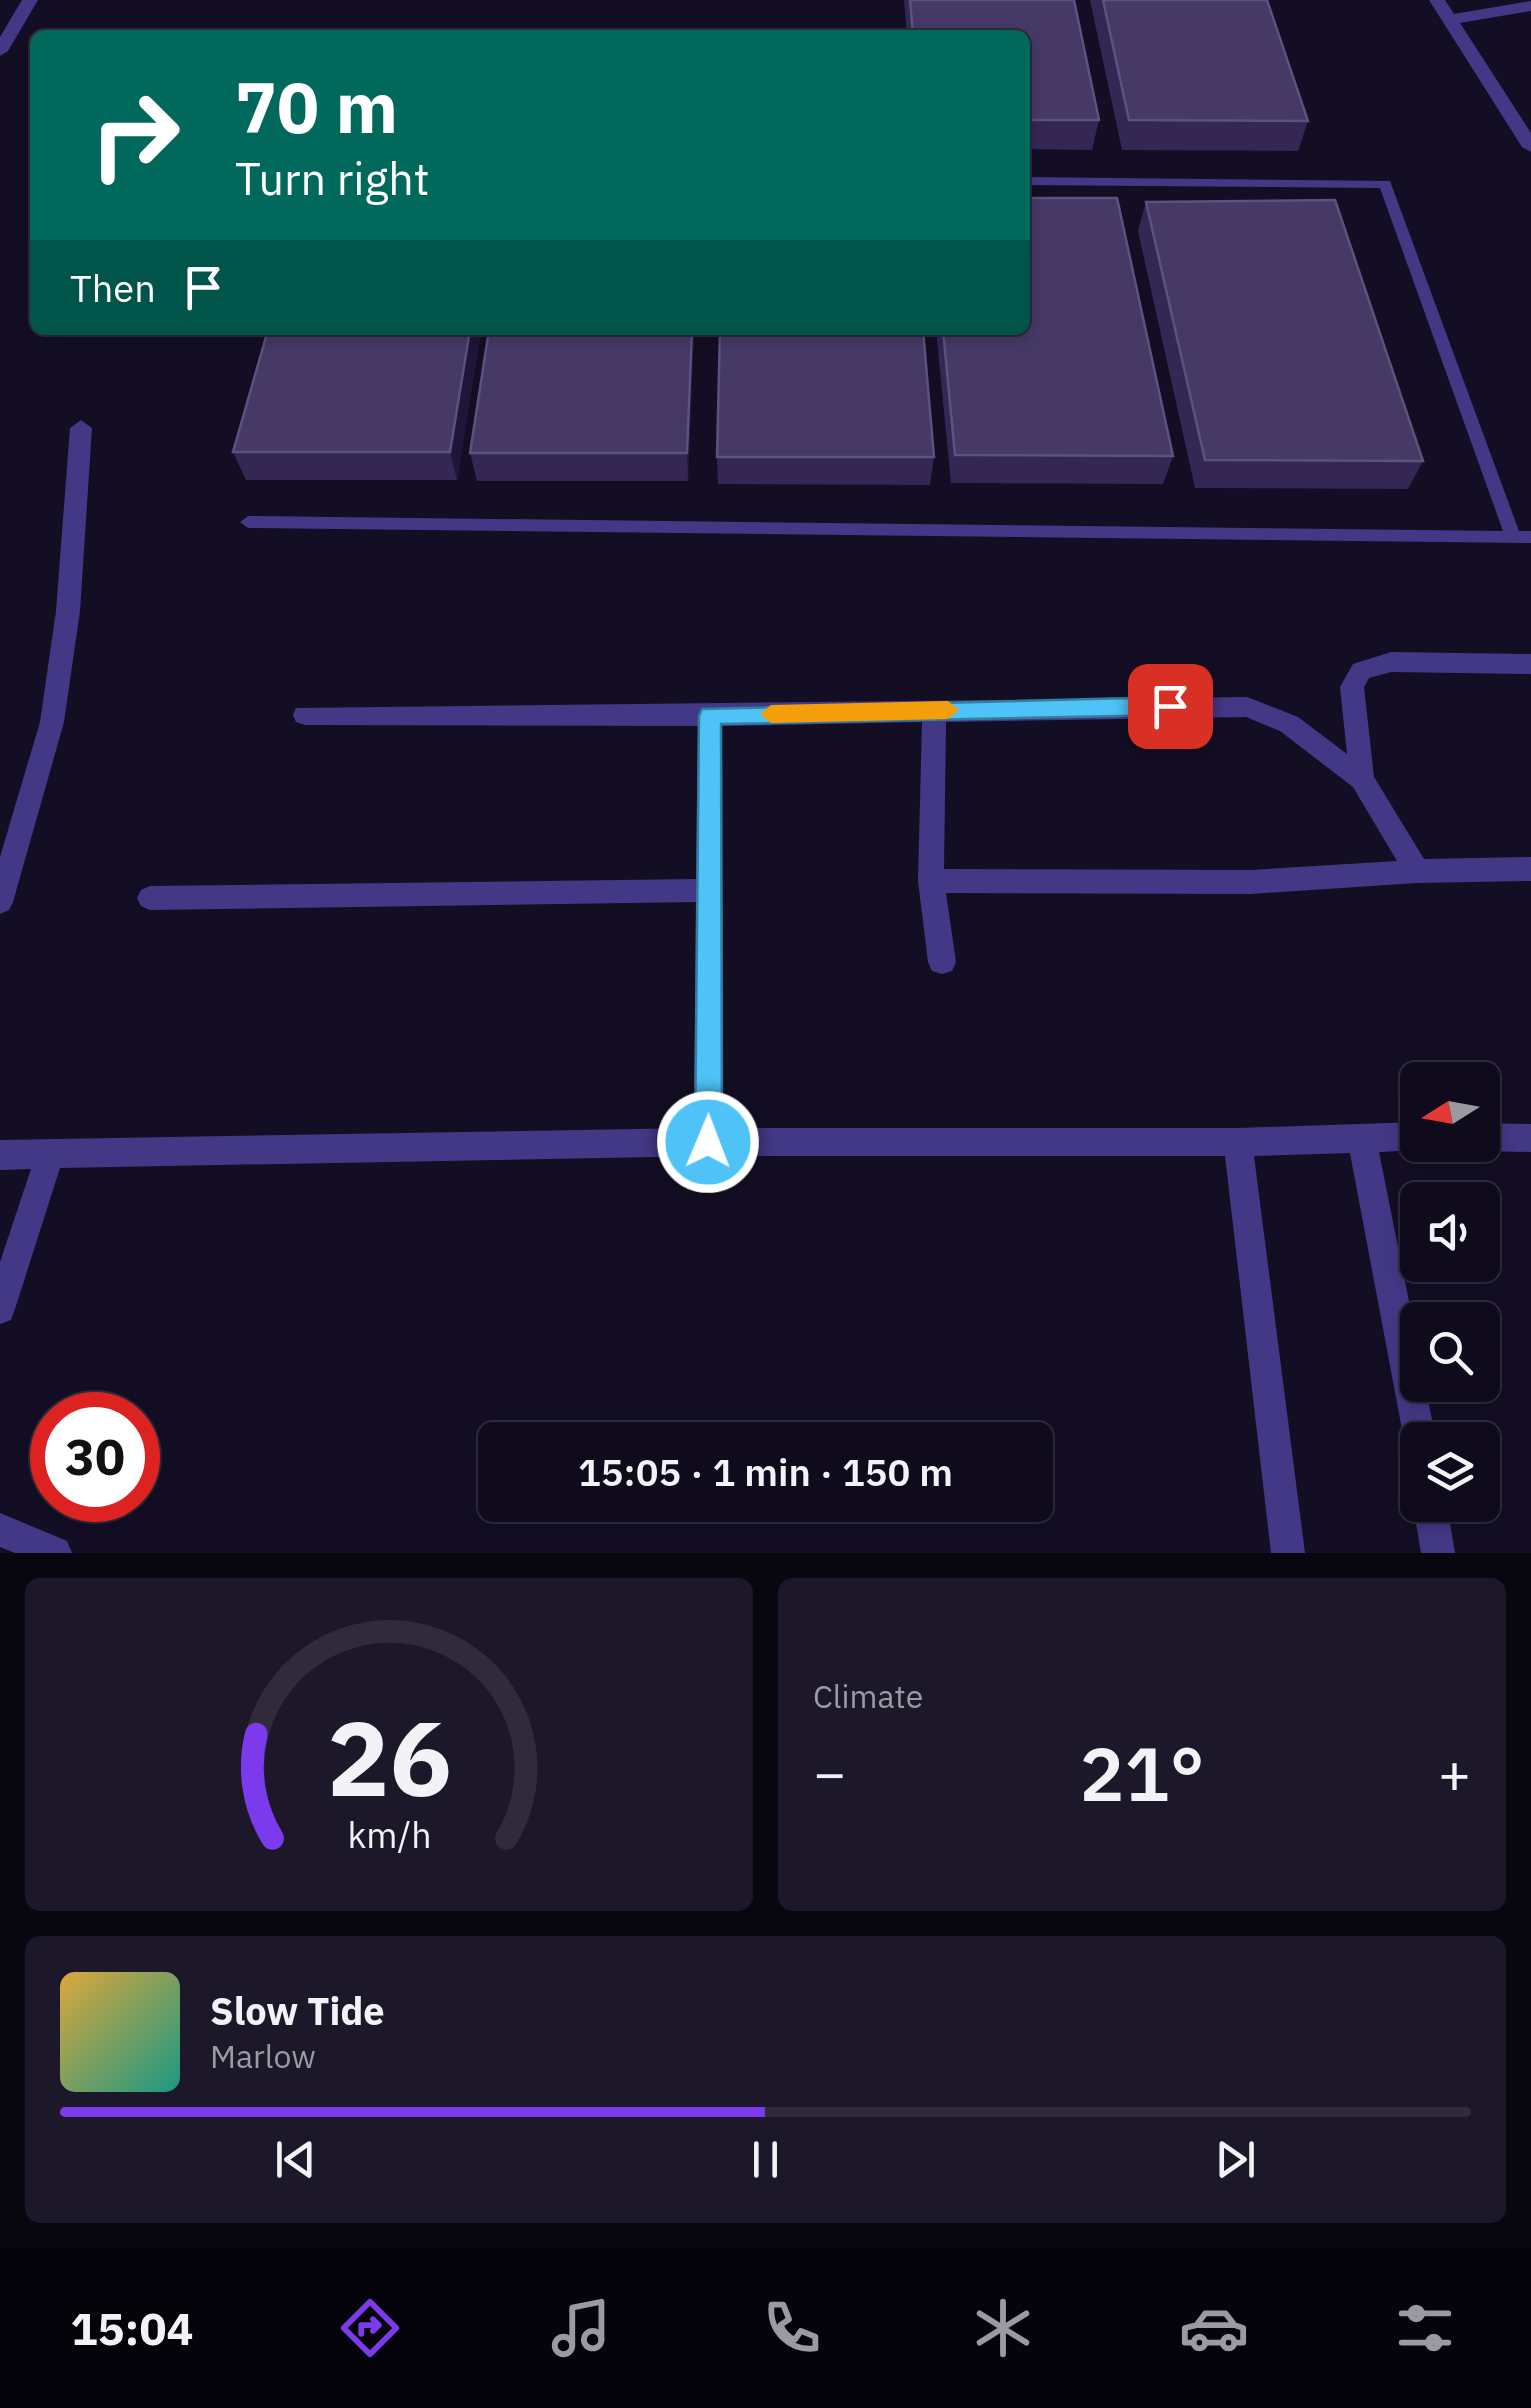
<!DOCTYPE html>
<html lang="en">
<head>
<meta charset="utf-8">
<style>
  :root { --surface:#0f0a1c; --page:#1d1829; --text:#f1f3f6; --muted:#9b9aa3; --line:#2f2b3b; --accent:#7c3aed }
  body { margin:0; font-family:"IBM Plex Sans",sans-serif; background:var(--page); color:var(--text); height:100vh; display:flex; flex-direction:column; font-size:38px; white-space:nowrap }
  * { box-sizing:border-box; margin:0 }
  p { font-size:32px; color:var(--muted) }
  .icon { flex:none; width:55px; height:55px; fill:none; stroke:currentColor; stroke-width:2; stroke-linecap:round; stroke-linejoin:round }
  .map { position:relative; height:1553px; overflow:hidden }
  .side { display:flex; flex-direction:column; gap:25px; padding:25px; background:#08060f; flex:1 }
  .side>* { flex:none }
  .banner { position:absolute; left:30px; top:30px; width:1000px; height:305px; border-radius:15px; box-shadow:0 5px 15px #0003,0 0 0 2px var(--line); background:#00695c; color:#fff; overflow:hidden }
  .needle { width:65px; rotate:259deg }
  .tools { position:absolute; left:1400px; top:1062px; display:grid; gap:20px }
  .tools a { display:grid; place-items:center; width:100px; height:100px; border-radius:15px; background:var(--surface); box-shadow:0 5px 15px #0003,0 0 0 2px var(--line); font-size:50px }
  .speed { position:absolute; left:30px; top:1392px; display:flex; gap:20px; font-size:50px; font-weight:700; text-align:center }
  .speed>* { display:grid; place-content:center; width:130px; height:130px; border-radius:50%; background:var(--surface); box-shadow:0 5px 15px #0003,0 0 0 2px var(--line); line-height:1 }
  .speed .limit { border:15px solid #d22; background:#fff; color:#111 }
  .pin { position:absolute; display:grid; place-items:center; width:85px; height:85px; color:#fff; margin:-42px; border-radius:20px; box-shadow:0 5px 15px #0006 }
  .me { position:absolute; width:110px; margin:-55px; rotate:1deg; stroke-linejoin:round; filter:drop-shadow(0 0 8px #0008) }
  .turn { display:flex; align-items:center; gap:35px; height:210px; padding:0 40px; font-size:45px }
  .turn .icon { width:130px; height:130px; stroke-width:2.5 }
  .turn b { display:block; font-size:70px; line-height:85px }
  .then { display:flex; align-items:center; height:95px; padding:0 40px; background:#0003; gap:20px; font-size:38px }
  .big { font-size:75px; font-weight:600; line-height:1.1 }
  .side .card { flex:1; display:flex; flex-direction:column; justify-content:center; gap:15px; min-width:0; padding:0 35px; border-radius:15px; background:var(--page) }
  .side .dial { align-items:center; gap:0 }
  .dial svg { height:260px; overflow:visible; fill:none; stroke:var(--line); stroke-width:7; stroke-linecap:round; text-anchor:middle }
  .dial text { fill:var(--text); stroke:none }
  .song { display:flex; align-items:center; gap:30px }
  .cover { width:120px; height:120px; border-radius:15px; background:linear-gradient(135deg,hsl(40 70% 55%),hsl(170 70% 35%)) }
  .played { height:10px; border-radius:5px; background:linear-gradient(90deg,var(--accent) 50%,var(--line) 50%) }
  .keys { display:flex; justify-content:space-around; direction:ltr }
  .heat { display:flex; justify-content:space-between; align-items:center; font-size:55px; direction:ltr }
  .side .tiles { flex:1; display:grid; gap:25px; grid-template-columns:1fr 1fr }
  .card:last-child { grid-column:span 2 }
  .trip { position:absolute; left:478px; top:1422px; width:575px; height:100px; border-radius:15px; background:var(--surface); box-shadow:0 5px 15px #0003,0 0 0 2px var(--line); font-weight:600; line-height:100px; text-align:center }
  .tab-bar { display:flex; height:160px; justify-content:space-around; align-items:center; background:#06040b; color:var(--muted) }
  .tab-bar .icon { width:70px; height:70px }
  .tab-bar .selected { color:var(--accent) }
  .tab-bar b { font-size:45px; color:var(--text) }
  .map>svg:first-child { display:block }
  .lines { fill:none; stroke-linecap:round; stroke-linejoin:round }
  .service { fill:#433885; fill-rule:evenodd }
  .minor { fill:#433885; fill-rule:evenodd }
  .wall { fill:#342754 }
  .shaded-wall { fill:#1f1539 }
  .building { fill:#463966; stroke:#5d517e; stroke-width:2.5 }
  .route { fill:#4fc3f7; stroke:#337fa1; stroke-width:2.5 }
  .slow { fill:#f59e0b }
</style>
</head>
<body>
<div class="map">
<svg width="1531" height="1553" viewBox="0 0 1531 1553">
  <rect width="100%" height="100%" fill="#140e25"/>
  <g class="lines">
    <!-- service -->
    <path class="service" d="M 1025,177 L 1390,181 L 1519,531 L 1531,531 L 1531,543 L 248,528 L 240,522 L 248,516 L 1503,531 L 1380,188 L 1025,185 Z"/>
    <!-- minor -->
    <g class="minor">
      <path d="M 22,0 L 38,0 L 8,51 L 0,56 L 0,37 Z"/>
      <path d="M 1429,0 L 1445,0 L 1454,14 L 1531,1 L 1531,11 L 1460,23 L 1531,133 L 1531,152 L 1522,147 Z"/>
      <path d="M 81,420 L 92,428 L 80,611 L 64,722 L 13,902 L 9,910 L 0,914 L 0,857 L 40,722 L 56,611 L 70,428 Z"/>
      <path d="M 1391,652 L 1531,654 L 1531,674 L 1391,672 L 1369,678 L 1364,687 L 1374,777 L 1424,859 L 1531,857 L 1531,881 L 1417,883 L 1251,894 L 946,893 L 956,962 L 952,971 L 942,974 L 932,971 L 928,962 L 918,881 L 922,722 L 722,726 L 723,1128 L 1238,1128 L 1418,1122 L 1418,1145 L 1428,1146 L 1418,1150 L 1379,1152 L 1418,1346 L 1418,1385 L 1425,1385 L 1436,1440 L 1418,1440 L 1418,1455 L 1409,1451 L 1404,1440 L 1350,1153 L 1254,1156 L 1305,1553 L 1271,1553 L 1225,1156 L 708,1156 L 60,1168 L 15,1309 L 11,1320 L 0,1324 L 0,1262 L 31,1169 L 0,1170 L 0,1140 L 694,1128 L 696,902 L 150,910 L 141,906 L 137,898 L 141,890 L 150,886 L 696,879 L 698,726 L 305,725 L 296,722 L 293,715 L 296,708 L 1247,697 L 1298,717 L 1347,754 L 1340,687 L 1353,664 ZM 1246,717 L 1280,731 L 1353,787 L 1397,861 L 1251,870 L 944,869 L 946,722 Z"/>
      <path d="M 1482,1123 L 1531,1124 L 1531,1152 L 1482,1151 L 1472,1147 L 1482,1145 Z"/>
      <path d="M 1418,1495 L 1418,1505 L 1447,1505 L 1455,1553 L 1421,1553 L 1413,1505 Z"/>
      <path d="M 0,1513 L 67,1541 L 72,1553 L 15,1553 L 0,1547 Z"/>
    </g>
  </g>
  <!-- wall -->
  <g class="wall">
    <path d="M 904,0 L 1074,0 L 1099,120 L 1092,150 L 1025,149 L 1025,35 L 907,35 Z"/>
    <path d="M 1090,0 L 1267,0 L 1308,121 L 1298,151 L 1122,150 Z"/>
    <path d="M 1146,202 L 1423,461 L 1408,489 L 1195,488 L 1138,231 Z"/>
    <path d="M 268,330 L 481,330 L 457,480 L 246,480 L 233,452 Z"/>
    <path d="M 489,330 L 694,330 L 688,481 L 477,481 L 470,453 Z"/>
    <path d="M 936,330 L 1025,330 L 1173,456 L 1163,484 L 951,483 Z"/>
    <path d="M 717,457 L 934,457 L 930,485 L 718,484 Z"/>
  </g>
  <!-- shaded-wall -->
  <g class="shaded-wall">
    <path d="M 470,330 L 481,330 L 457,480 L 450,452 Z"/>
    <path d="M 692,330 L 694,330 L 688,481 L 687,453 Z"/>
  </g>
  <!-- building -->
  <g class="building">
    <path d="M 910,0 L 1074,0 L 1099,120 L 1025,120 L 1025,35 L 913,35 Z"/>
    <path d="M 1103,0 L 1267,0 L 1308,121 L 1129,120 Z"/>
    <path d="M 1025,198 L 1117,198 L 1173,456 L 955,455 L 943,330 L 1025,330 Z"/>
    <path d="M 1335,200 L 1423,461 L 1205,460 L 1146,202 Z"/>
    <path d="M 268,330 L 470,330 L 450,452 L 233,452 Z"/>
    <path d="M 489,330 L 692,330 L 687,453 L 470,453 Z"/>
    <path d="M 720,330 L 923,330 L 934,457 L 717,457 Z"/>
  </g>
  <!-- route -->
  <path class="route" d="M 1170,697 L 1182,706 L 1170,715 L 721,724 L 722,1142 L 718,1152 L 708,1155 L 699,1152 L 695,1142 L 699,716 L 702,709 Z"/>
  <!-- slow -->
  <path class="slow" d="M 948,701 L 959,710 L 948,719 L 771,723 L 760,714 L 771,705 Z"/>
</svg>
<div class="tools">
<a><svg class="needle" viewBox="-14 -14 28 28"><path d="M0-13l5 13h-10z" fill="#e53935"/><path d="M0 13l5-13h-10z" fill="#9b9aa3"/></svg></a>
<a><svg class="icon" aria-label="sound" viewBox="0 0 24 24"><path d="M4 9h4l5-4v14l-5-4H4zM17 9q2 3 0 6"/></svg></a>
<a><svg class="icon" aria-label="search" viewBox="0 0 24 24"><circle cx="10" cy="10" r="6"/><path d="M15 15l6 6"/></svg></a>
<a><svg class="icon" aria-label="layers" viewBox="0 0 24 24"><path d="M12 4l9 5-9 5-9-5zM3 14l9 5 9-5"/></svg></a>
</div>
<div class="speed"><div class="limit">30</div></div>
<div class="pin" style="left:1170px;top:706px;background:#d93025"><svg class="icon" aria-label="arrive" viewBox="0 0 24 24"><path d="M6 21V4h12l-3 4 3 4H6"/></svg></div>
<svg class="me" style="left:708px;top:1142px" viewBox="-20 -20 40 40"><circle r="17" fill="#4fc3f7" stroke="#fff" stroke-width="3"/><path d="M0-11L8 9 0 5-8 9z" fill="#fff"/></svg>
<div class="trip">15:05 · 1 min · 150 m</div>
<div class="banner">
<div class="turn"><svg class="icon" aria-label="right" viewBox="0 0 24 24"><path d="M7 20v-9h11M14 6l5 5-5 5"/></svg><div><b>70 m</b>Turn right</div></div>
<div class="then">Then<svg class="icon" aria-label="arrive" viewBox="0 0 24 24"><path d="M6 21V4h12l-3 4 3 4H6"/></svg></div>
</div>
</div>
<section class="side">
<div class="tiles">
<div class="card dial"><svg viewBox="0 0 100 80">
<path d="M14 69A42 42 0 1 1 86 69"/>
<path d="M14 69A42 42 0 0 1 9 37" stroke="#7c3aed"/>
<text x="50" y="56" font-size="32" font-weight="700">26</text>
<text x="50" y="72" font-size="11">km/h</text>
</svg></div>
<div class="card"><p>Climate</p>
<div class="heat"><a>−</a><b class="big">21°</b><a>+</a></div>
</div>
<div class="card">
<div class="song"><i class="cover"></i><div><b>Slow Tide</b><p>Marlow</p></div></div>
<div class="played"></div>
<div class="keys"><svg class="icon" aria-label="previous" viewBox="0 0 24 24"><path d="M18 5L8 12l10 7zM5 5v14"/></svg><svg class="icon" aria-label="pause" viewBox="0 0 24 24"><path d="M8 5v14M16 5v14"/></svg><svg class="icon" aria-label="next" viewBox="0 0 24 24"><path d="M6 5l10 7-10 7zM19 5v14"/></svg></div>
</div>
</div>
</section>
<nav class="tab-bar">
<b>15:04</b>
<svg class="icon selected" aria-label="directions" viewBox="0 0 24 24"><path d="M12 3l9 9-9 9-9-9zM9 14v-3h6M13 9l2 2-2 2"/></svg>
<svg class="icon" aria-label="music" viewBox="0 0 24 24"><path d="M9 18V5l10-2v13"/><circle cx="6" cy="18" r="3"/><circle cx="16" cy="16" r="3"/></svg>
<svg class="icon" aria-label="phone" viewBox="0 0 24 24"><path d="M5 4h4l2 5-3 2q2 4 5 5l2-3 5 2v4C11 20 4 13 5 4z"/></svg>
<svg class="icon" aria-label="climate" viewBox="0 0 24 24"><path d="M12 3v18M4 7l16 10M4 17L20 7"/></svg>
<svg class="icon" aria-label="car" viewBox="0 0 24 24"><path d="M5 17H2v-5l4-1 3-4h7l3 4 3 1v5h-3M9 17h6M6 11h13"/><circle cx="7" cy="17" r="2"/><circle cx="17" cy="17" r="2"/></svg>
<svg class="icon" aria-label="filters" viewBox="0 0 24 24"><path d="M4 7h16M4 17h16"/><circle cx="9" cy="7" r="2"/><circle cx="15" cy="17" r="2"/></svg>
</nav>
</body>
</html>
